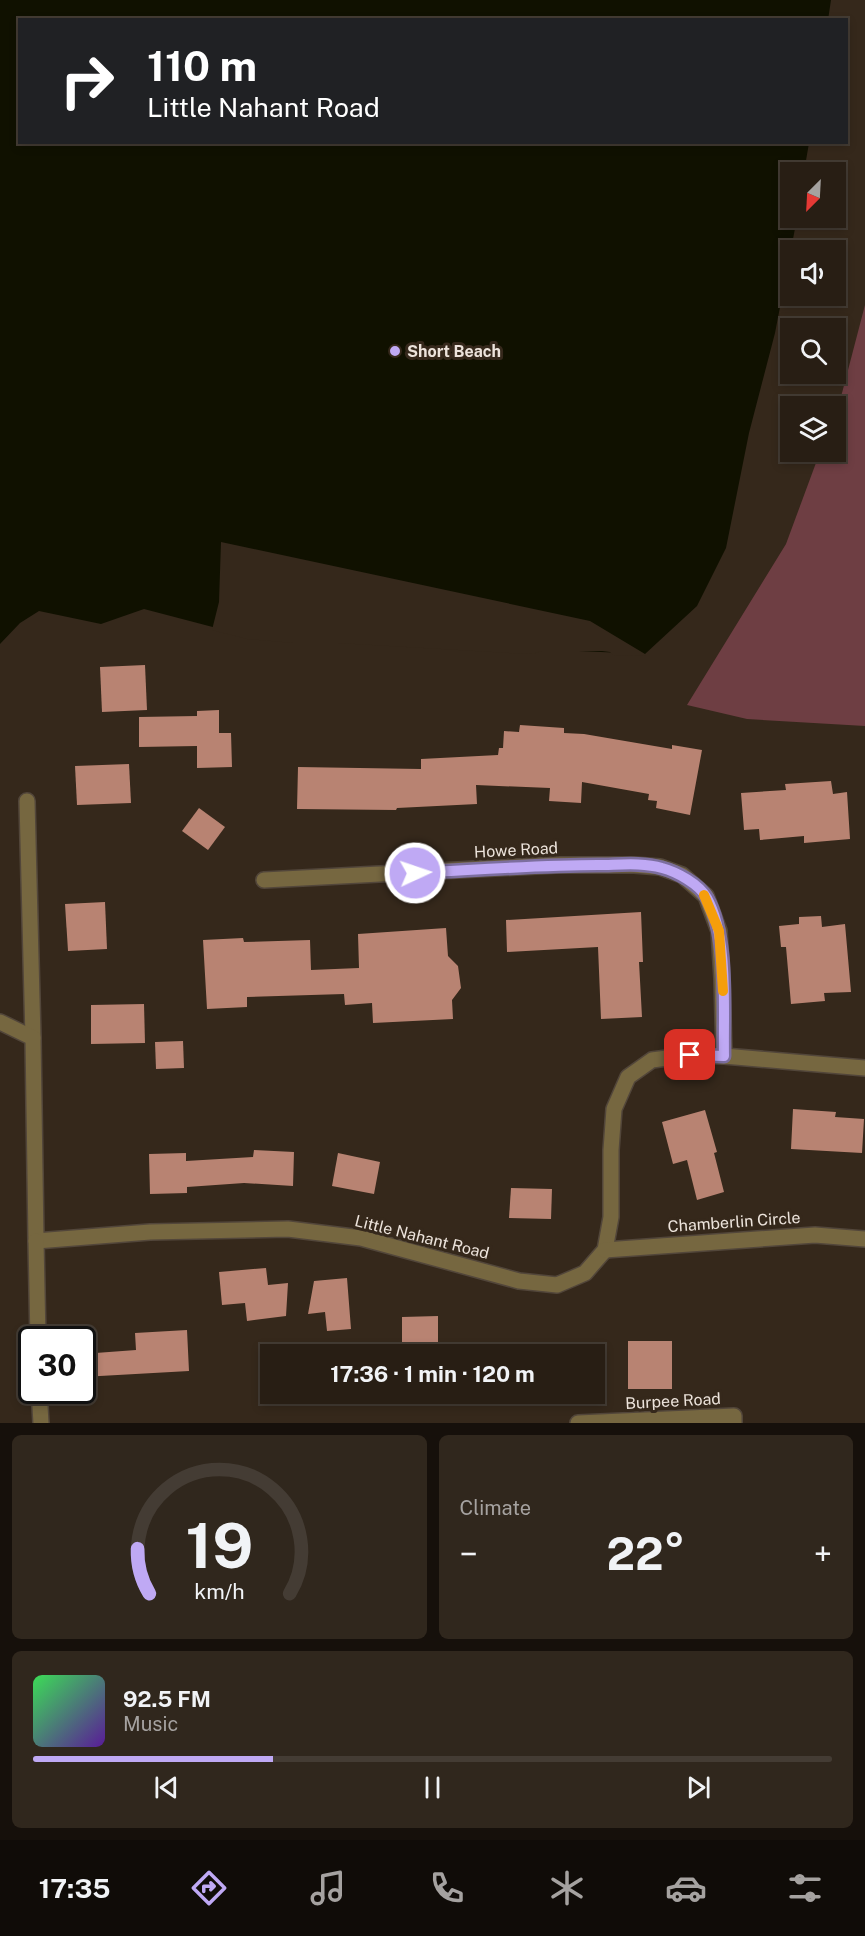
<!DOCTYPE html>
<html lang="en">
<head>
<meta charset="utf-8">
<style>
  :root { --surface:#281e14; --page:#30271d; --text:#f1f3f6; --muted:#a5a2a0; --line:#443c34; --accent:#bfa9f4 }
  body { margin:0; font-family:"Public Sans",sans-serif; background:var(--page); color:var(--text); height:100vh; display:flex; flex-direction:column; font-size:22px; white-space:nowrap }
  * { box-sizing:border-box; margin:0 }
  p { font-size:20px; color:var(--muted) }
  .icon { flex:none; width:33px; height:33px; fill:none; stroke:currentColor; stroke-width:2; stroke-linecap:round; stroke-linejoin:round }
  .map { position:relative; height:1423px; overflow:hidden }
  .panel { display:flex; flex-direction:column; gap:12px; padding:12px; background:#16100b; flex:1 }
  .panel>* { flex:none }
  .top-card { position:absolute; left:18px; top:18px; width:830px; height:126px; border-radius:0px; box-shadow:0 3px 9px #0003,0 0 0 2px var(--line); background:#202124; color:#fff; overflow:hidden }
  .needle { width:39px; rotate:204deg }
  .buttons { position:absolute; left:780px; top:162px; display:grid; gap:12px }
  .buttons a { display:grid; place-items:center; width:66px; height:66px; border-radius:0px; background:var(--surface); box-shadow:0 3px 9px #0003,0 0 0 2px var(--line); font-size:30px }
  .speed { position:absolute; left:18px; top:1326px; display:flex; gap:12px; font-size:30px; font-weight:700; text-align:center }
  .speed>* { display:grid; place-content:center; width:78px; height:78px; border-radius:50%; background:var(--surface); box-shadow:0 3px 9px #0003,0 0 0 2px var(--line); line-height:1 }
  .speed .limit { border:3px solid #111; border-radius:9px; background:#fff; color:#111 }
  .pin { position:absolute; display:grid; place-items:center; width:51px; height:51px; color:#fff; margin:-26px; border-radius:12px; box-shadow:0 3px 9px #0006 }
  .me { position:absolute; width:66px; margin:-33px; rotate:87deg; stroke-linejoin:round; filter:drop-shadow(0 0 4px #0008) }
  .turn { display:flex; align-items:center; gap:21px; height:126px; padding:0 30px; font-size:27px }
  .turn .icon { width:78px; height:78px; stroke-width:2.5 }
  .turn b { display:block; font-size:42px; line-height:51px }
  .big { font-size:45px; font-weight:700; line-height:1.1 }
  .panel .tile { flex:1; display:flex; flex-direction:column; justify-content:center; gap:9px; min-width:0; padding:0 21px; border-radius:9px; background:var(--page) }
  .panel .dial { align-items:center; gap:0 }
  .dial svg { height:156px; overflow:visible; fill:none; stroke:var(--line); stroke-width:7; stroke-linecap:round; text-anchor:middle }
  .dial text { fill:var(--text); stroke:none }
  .song { display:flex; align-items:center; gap:18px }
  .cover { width:72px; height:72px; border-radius:9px; background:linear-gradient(135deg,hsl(130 70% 55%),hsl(270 70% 35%)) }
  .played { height:6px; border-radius:3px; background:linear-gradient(90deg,var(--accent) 30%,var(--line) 30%) }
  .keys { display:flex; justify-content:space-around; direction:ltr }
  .heat { display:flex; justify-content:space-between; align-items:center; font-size:33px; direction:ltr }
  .panel .tiles { flex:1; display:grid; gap:12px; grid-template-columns:1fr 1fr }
  .tile:last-child { grid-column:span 2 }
  .trip { position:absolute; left:260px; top:1344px; width:345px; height:60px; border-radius:0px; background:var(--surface); box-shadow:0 3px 9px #0003,0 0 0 2px var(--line); font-weight:700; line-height:60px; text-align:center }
  .menu { display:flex; height:96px; justify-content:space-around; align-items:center; background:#100c08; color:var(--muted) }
  .menu .icon { width:42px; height:42px }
  .menu .selected { color:var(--accent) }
  .menu b { font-size:27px; color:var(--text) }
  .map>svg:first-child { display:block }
  .green { fill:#6e3e43 }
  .water { fill:#101100 }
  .pier { fill:#35281b }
  .building { fill:#b88372 }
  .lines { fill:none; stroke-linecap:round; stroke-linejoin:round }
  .street-casing { stroke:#52463a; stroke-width:18 }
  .street { stroke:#766740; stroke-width:15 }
  .route-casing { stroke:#7c6e9f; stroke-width:15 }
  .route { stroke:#bfa9f4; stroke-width:10 }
  .slow { stroke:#f59e0b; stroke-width:10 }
  .poi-dot { fill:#bfa9f4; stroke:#35281b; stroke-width:2 }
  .labels { text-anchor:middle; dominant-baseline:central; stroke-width:6; stroke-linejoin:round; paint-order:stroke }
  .poi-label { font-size:16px; font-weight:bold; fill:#ece3db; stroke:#35281b; text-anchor:start }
  .street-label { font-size:16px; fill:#ece3db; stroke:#35281b }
</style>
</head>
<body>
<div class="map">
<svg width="865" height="1423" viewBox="0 0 865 1423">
  <rect width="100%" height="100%" fill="#35281b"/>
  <!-- green -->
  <path class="green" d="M 865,305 L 865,726 L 747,719 L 687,705 L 786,544 L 820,452 L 836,452 L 836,411 L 842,393 Z"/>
  <!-- water -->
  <path class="water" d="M 0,0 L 831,0 L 828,20 L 20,20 L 20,142 L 809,143 L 804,172 L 790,172 L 790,218 L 797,218 L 775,333 L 749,433 L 726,548 L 697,606 L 645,654 L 247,636 L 144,609 L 101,624 L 39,611 L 20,623 L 0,644 Z"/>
  <!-- pier -->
  <path class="pier" d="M 221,542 L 590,621 L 645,654 L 646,656 L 613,655 L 610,652 L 602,651 L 542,651 L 532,654 L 509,653 L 338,643 L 293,643 L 247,639 L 212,630 L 219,602 Z"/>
  <!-- building -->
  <g class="building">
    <path d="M 145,665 L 147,710 L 102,712 L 100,667 Z"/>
    <path d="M 219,710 L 219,733 L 231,733 L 232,767 L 197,768 L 197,746 L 139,747 L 139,717 L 197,716 L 197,711 Z"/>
    <path d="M 520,725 L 564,728 L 564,733 L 584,734 L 672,749 L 672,745 L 702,750 L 690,815 L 656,808 L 657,801 L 648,800 L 649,794 L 582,782 L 581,803 L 549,801 L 550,788 L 476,785 L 477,804 L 397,808 L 396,810 L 297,809 L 298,767 L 421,769 L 421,759 L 498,755 L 499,748 L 503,748 L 504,731 L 519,732 Z"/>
    <path d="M 129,764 L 131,803 L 77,805 L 75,766 Z"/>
    <path d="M 831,781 L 833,794 L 847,792 L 850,839 L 804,843 L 804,836 L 760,840 L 759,829 L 744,830 L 741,793 L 786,790 L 785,784 Z"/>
    <path d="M 199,808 L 225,827 L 208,850 L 182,831 Z"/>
    <path d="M 105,902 L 107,949 L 68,951 L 65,904 Z"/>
    <path d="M 641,912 L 643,962 L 639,962 L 642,1017 L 601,1019 L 598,947 L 507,952 L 506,920 Z"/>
    <path d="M 821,916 L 822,927 L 845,924 L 851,992 L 824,993 L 825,1001 L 791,1004 L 786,947 L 781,947 L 779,926 L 799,924 L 799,917 Z"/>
    <path d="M 446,928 L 448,956 L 458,966 L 461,988 L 452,1000 L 453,1019 L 373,1023 L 372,1003 L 345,1005 L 344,994 L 247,997 L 247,1007 L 207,1009 L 203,940 L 243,938 L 244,942 L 310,940 L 311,970 L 359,968 L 358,934 Z"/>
    <path d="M 144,1004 L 145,1043 L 91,1044 L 91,1005 Z"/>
    <path d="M 183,1041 L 184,1068 L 156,1069 L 155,1042 Z"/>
    <path d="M 793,1109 L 836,1112 L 835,1117 L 864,1119 L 862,1153 L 791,1149 Z"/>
    <path d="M 705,1110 L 717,1152 L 714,1153 L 724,1192 L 697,1200 L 687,1160 L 673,1164 L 662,1122 Z"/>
    <path d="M 254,1150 L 294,1152 L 293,1186 L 244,1183 L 187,1187 L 187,1193 L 150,1194 L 149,1154 L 186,1153 L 186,1161 L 253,1157 Z"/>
    <path d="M 338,1153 L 380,1162 L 374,1194 L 332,1186 Z"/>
    <path d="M 511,1188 L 552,1189 L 551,1219 L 509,1218 Z"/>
    <path d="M 266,1268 L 268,1285 L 288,1283 L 286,1316 L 247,1321 L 245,1303 L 222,1305 L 219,1272 Z"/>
    <path d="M 347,1278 L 351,1329 L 327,1331 L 325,1312 L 308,1314 L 314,1281 Z"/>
    <path d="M 438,1316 L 438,1354 L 402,1354 L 402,1317 Z"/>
    <path d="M 187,1330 L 189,1371 L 82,1377 L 82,1354 L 136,1350 L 135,1333 Z"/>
    <rect x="628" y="1341" width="44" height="48"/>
  </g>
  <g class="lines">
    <defs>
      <g id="street">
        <path d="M 27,801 L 33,1038"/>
        <path d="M 264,880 L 556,865 L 634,865 L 660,867 L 682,875 L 706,896 L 719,931 L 722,979 L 724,1056"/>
        <path d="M 0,1022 L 33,1038 L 36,1241 L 150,1232 L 288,1229 L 361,1238 L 519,1281 L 557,1285 L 585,1273 L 605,1250 L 611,1217 L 611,1150 L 614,1109 L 628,1077 L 652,1060 L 690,1055 L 724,1056 L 865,1068"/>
        <path d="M 36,1241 L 38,1340"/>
        <path d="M 605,1250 L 815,1235 L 865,1239"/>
        <path d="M 39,1390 L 41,1423"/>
        <path d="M 578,1423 L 734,1416 L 734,1423"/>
      </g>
    </defs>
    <!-- street casing -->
    <use href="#street" class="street-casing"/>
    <!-- street -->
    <use href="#street" class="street"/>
  </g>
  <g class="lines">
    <defs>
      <path id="route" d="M 415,873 C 476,870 537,865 598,865 C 618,865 642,862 662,868 C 677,872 699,884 707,898 C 729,937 723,1011 724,1056 L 690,1055"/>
    </defs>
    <!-- route casing -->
    <use href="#route" class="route-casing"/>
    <!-- route -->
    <use href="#route" class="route"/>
    <!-- slow -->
    <path class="slow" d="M 704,895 L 719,931 L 723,991"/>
  </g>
  <!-- markers -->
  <circle class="poi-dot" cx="395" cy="351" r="6"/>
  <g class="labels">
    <!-- poi labels -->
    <g class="poi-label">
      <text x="407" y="351">Short Beach</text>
    </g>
    <!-- street labels -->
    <g class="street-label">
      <text transform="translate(516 850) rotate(-3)">Howe Road</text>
      <text transform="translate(734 1222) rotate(-4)">Chamberlin Circle</text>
      <text transform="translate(422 1237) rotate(14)">Little Nahant Road</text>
      <text transform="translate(673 1401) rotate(-3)">Burpee Road</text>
    </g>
  </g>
</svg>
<div class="buttons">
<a><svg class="needle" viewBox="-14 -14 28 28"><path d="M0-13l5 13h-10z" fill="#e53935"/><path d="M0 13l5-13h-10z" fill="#a5a2a0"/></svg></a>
<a><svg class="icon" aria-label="sound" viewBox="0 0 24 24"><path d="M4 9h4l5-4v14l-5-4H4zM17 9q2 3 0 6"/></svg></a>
<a><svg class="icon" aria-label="search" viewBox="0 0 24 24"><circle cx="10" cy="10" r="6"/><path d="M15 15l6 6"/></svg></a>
<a><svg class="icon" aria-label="layers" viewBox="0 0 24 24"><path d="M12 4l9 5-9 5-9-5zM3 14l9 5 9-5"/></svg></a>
</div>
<div class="speed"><div class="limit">30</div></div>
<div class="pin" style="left:690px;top:1055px;background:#d93025"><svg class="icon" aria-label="arrive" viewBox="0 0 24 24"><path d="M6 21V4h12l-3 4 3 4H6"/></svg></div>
<svg class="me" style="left:415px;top:873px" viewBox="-20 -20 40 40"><circle r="17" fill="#bfa9f4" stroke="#fff" stroke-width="3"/><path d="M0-11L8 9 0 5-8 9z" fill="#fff"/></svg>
<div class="trip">17:36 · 1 min · 120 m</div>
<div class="top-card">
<div class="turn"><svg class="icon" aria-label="right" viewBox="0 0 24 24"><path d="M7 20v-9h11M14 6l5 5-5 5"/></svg><div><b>110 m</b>Little Nahant Road</div></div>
</div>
</div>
<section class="panel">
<div class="tiles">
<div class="tile dial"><svg viewBox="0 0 100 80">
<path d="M14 69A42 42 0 1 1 86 69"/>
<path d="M14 69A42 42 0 0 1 8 46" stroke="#bfa9f4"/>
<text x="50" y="56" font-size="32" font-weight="700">19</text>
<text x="50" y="72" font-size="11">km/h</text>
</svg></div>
<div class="tile"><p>Climate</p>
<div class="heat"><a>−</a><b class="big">22°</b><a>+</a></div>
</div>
<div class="tile">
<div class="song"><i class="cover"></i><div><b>92.5 FM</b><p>Music</p></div></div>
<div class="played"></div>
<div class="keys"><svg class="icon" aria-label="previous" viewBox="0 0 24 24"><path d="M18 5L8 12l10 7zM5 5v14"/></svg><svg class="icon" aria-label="pause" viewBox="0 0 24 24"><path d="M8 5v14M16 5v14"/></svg><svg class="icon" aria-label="next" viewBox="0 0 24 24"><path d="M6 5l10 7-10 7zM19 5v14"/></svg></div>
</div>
</div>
</section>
<nav class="menu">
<b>17:35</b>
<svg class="icon selected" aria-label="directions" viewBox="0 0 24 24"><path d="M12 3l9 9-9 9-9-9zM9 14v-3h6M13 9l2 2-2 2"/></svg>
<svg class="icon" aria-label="music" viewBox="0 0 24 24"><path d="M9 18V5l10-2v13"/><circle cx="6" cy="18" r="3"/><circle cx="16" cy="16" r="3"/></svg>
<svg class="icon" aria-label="phone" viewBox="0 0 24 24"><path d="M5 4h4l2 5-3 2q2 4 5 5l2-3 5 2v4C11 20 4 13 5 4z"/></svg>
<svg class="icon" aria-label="climate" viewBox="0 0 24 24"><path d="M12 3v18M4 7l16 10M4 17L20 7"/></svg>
<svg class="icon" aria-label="car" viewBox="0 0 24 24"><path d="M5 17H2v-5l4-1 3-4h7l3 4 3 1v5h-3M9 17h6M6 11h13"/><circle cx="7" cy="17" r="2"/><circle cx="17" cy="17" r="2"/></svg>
<svg class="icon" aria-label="filters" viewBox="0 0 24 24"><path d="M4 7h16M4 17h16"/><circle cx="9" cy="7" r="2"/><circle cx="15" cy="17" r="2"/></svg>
</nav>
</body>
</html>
